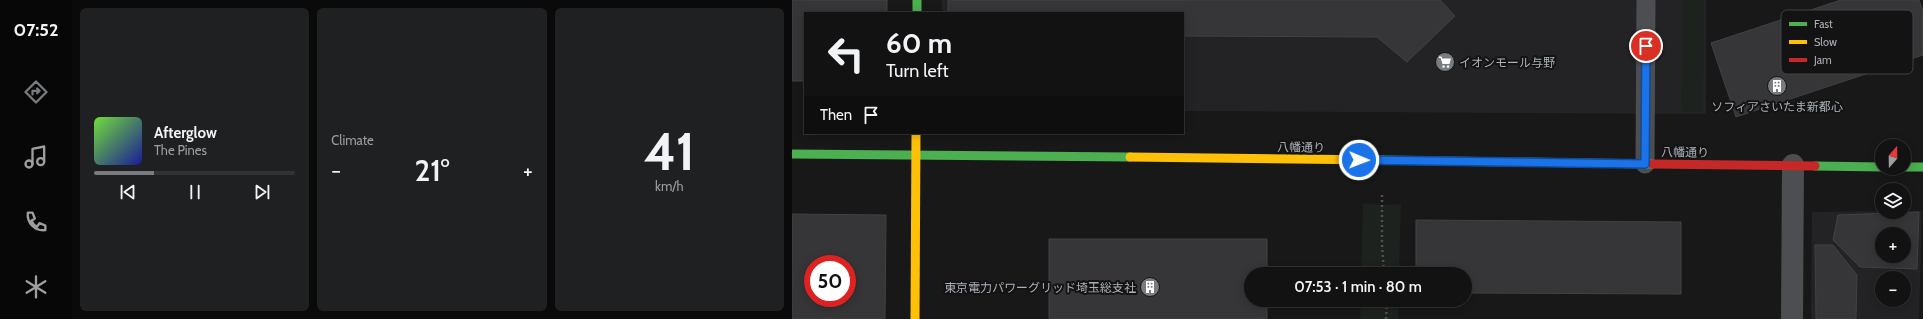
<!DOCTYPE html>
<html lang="en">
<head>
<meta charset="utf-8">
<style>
  :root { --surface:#121213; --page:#1f2021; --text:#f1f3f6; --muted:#9c9ea0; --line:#313233; --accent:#787b80 }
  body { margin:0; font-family:Cabin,"Noto Sans JP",sans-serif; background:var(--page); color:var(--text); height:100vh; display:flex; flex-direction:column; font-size:15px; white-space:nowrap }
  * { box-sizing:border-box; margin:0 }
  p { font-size:13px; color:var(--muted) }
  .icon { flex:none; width:22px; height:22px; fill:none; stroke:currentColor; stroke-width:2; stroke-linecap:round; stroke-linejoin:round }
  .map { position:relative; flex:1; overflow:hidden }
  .side { display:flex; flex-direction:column; gap:8px; padding:8px; background:#0a0a0a; width:720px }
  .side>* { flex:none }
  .top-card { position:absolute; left:12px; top:12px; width:380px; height:122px; border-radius:0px; box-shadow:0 2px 10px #0003,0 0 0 1px var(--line); background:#121213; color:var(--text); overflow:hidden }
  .needle { width:26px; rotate:20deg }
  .fabs { position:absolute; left:1083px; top:139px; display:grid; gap:8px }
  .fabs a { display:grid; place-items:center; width:36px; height:36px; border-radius:50%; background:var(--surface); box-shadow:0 2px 10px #0003,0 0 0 1px var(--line); font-size:20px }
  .speed { position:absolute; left:12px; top:255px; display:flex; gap:8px; font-size:20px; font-weight:700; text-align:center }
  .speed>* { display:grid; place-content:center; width:52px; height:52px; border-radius:50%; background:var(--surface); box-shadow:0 2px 10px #0003,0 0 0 1px var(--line); line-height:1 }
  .speed .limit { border:6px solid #d22; background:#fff; color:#111 }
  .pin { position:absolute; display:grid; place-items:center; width:34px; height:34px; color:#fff; margin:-17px; border:2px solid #fff; border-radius:50%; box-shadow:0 1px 4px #0007 }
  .me { position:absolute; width:44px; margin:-22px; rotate:91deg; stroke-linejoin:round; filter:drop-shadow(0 0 3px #0008) }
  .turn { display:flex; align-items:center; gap:14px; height:84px; padding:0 16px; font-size:18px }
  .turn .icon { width:52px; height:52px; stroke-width:2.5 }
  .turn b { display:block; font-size:28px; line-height:34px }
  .then { display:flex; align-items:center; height:38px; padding:0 16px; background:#0003; gap:8px; font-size:15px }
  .big { font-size:30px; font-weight:600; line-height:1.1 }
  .side .card { flex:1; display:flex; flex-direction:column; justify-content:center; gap:6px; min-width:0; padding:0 14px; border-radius:6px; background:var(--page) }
  .side .dial { align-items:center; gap:0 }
  .dial b { font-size:52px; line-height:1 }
  .song { display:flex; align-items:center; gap:12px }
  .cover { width:48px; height:48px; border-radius:6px; background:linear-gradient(135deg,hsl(100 70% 55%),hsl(240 70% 35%)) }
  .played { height:4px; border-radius:2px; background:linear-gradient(90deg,var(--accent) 30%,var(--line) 30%) }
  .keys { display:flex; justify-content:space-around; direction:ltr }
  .heat { display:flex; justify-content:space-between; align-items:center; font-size:22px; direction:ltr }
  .side .tiles { flex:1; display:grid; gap:8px; grid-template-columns:repeat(3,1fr) }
  .trip { position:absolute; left:452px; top:267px; width:228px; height:40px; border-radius:20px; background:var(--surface); box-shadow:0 2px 10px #0003,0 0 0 1px var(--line); font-weight:600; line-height:40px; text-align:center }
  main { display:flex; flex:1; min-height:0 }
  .dock { display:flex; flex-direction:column; width:72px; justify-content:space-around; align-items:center; background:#070708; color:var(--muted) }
  .dock .icon { width:28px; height:28px }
  .dock .on { color:var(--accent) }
  .dock b { font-size:18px; color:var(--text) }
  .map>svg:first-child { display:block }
  .built { fill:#232325; fill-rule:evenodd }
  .green { fill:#1d221e }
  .building { fill:#363638; stroke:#414245; fill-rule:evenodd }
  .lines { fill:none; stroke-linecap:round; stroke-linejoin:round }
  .path { stroke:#4e5052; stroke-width:2.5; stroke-dasharray:2 3; stroke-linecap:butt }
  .lane { stroke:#4d4e51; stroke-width:19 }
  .street { stroke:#4d4e51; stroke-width:22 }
  .fast { stroke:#4caf50; stroke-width:9 }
  .slow { stroke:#ffc107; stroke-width:9 }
  .jam { stroke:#c62828; stroke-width:9 }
  .route-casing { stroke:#114b97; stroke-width:10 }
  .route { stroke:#1a73e8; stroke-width:7 }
  .labels { text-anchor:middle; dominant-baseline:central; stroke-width:4; stroke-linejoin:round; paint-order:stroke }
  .poi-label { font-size:12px; fill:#abb0b8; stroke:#131314; text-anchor:start }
  .street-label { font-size:12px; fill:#abb0b8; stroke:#131314 }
  .key { fill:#131314; stroke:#414245; stroke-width:1 }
  .key-label { font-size:11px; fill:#abb0b8 }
</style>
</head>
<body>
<main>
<nav class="dock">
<b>07:52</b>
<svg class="icon on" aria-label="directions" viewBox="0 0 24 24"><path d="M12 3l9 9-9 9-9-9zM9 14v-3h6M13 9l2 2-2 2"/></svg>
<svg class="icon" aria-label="music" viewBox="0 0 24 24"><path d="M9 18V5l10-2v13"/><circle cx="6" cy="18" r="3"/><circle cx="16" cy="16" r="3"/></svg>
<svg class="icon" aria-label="phone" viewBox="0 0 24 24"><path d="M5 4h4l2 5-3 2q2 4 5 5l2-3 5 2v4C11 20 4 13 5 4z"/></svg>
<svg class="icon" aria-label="climate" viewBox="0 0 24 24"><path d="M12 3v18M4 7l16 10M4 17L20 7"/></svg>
</nav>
<section class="side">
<div class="tiles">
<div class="card">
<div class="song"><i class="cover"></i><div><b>Afterglow</b><p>The Pines</p></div></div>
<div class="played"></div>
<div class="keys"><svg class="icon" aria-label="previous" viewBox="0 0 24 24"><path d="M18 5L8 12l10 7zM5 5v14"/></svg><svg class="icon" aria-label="pause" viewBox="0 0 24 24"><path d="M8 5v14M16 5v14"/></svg><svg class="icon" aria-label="next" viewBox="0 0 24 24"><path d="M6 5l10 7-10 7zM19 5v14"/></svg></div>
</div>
<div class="card"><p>Climate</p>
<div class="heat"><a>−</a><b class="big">21°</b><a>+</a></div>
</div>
<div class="card dial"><b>41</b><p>km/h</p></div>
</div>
</section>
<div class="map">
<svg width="1131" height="319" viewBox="0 0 1131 319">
  <rect width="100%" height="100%" fill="#181819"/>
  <!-- built -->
  <g class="built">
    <path d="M 150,0 L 914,0 L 914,114 L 391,111 L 391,13 L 150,13 Z"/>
    <path d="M 1090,211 L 1130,211 L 1127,319 L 1019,319 L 1020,212 ZM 1090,234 L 1112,234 L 1112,256 L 1090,256 ZM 1090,278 L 1112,278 L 1112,300 L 1090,300 Z"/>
  </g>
  <!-- green -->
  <g class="green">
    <path d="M 891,0 L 912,0 L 911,111 L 890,112 Z"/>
    <path d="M 571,203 L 591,205 L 609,204 L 607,274 L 569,274 Z"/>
    <path d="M 569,300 L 607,300 L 606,319 L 568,319 Z"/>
  </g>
  <!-- building -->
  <g class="building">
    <path d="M 0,0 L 95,0 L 95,13 L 13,13 L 13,81 L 0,81 Z"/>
    <path d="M 156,0 L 648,0 L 663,16 L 615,62 L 585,37 L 391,36 L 391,13 L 156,13 Z"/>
    <path d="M 1049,0 L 1127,0 L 1131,11 L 1131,55 L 944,117 L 919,43 Z"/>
    <path d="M 1127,212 L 1125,269 L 1068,267 L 1041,240 L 1046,215 ZM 1090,234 L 1112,234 L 1112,256 L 1090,256 Z"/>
    <path d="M 0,214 L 94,215 L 93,319 L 0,319 ZM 21,264 L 55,264 L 55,298 L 21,298 Z"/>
    <path d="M 624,220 L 889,222 L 889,294 L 673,293 L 673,274 L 624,274 Z"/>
    <path d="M 257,239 L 475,239 L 475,274 L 459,274 L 459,300 L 475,300 L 475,319 L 257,319 Z"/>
    <path d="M 1023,245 L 1041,245 L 1065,275 L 1064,319 L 1024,319 Z"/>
  </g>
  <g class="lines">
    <!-- path -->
    <g class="path">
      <path d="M 590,195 L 590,244 L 592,274"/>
      <path d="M 594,319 L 595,300"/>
    </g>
    <!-- lane -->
    <path class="lane" d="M 853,164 L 854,0"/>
    <!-- street -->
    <path class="street" d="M 1000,319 L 1001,165"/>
    <!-- fast -->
    <g class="fast">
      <path d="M 125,0 L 125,13"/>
      <path d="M 0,154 L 338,157"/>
      <path d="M 591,160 L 860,164"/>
      <path d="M 1023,166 L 1090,167"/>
      <path d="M 1112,167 L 1131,167"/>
    </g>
    <!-- slow -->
    <g class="slow">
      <path d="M 338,157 L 591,160"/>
      <path d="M 123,319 L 124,133"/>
    </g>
    <!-- jam -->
    <path class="jam" d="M 860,164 L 1023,166"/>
  </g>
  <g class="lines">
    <defs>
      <path id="route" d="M 567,160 L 853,164 L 854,46"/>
    </defs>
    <!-- route casing -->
    <use href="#route" class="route-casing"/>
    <!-- route -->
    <use href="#route" class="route"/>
  </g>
  <!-- icons -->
  <defs>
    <symbol id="supermarket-disc" viewBox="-11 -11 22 22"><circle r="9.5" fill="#787b80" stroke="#131314"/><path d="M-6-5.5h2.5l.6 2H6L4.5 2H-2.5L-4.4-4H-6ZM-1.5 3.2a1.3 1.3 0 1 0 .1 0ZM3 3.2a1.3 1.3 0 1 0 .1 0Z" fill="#fff"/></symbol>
    <symbol id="building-disc" viewBox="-11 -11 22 22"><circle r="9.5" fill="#787b80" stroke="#131314"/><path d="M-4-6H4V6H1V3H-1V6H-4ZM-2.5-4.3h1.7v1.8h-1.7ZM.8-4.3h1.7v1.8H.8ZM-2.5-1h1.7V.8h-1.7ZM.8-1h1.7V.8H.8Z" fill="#fff"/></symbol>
  </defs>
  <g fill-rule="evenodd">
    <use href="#supermarket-disc" x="642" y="51" width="22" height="22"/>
    <use href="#building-disc" x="974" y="75" width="22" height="22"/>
    <use href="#building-disc" x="347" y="276" width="22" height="22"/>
  </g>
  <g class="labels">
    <!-- poi labels -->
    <g class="poi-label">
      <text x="667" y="62">イオンモール与野</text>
      <text x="985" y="106" text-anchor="middle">ソフィアさいたま新都心</text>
      <text x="344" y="287" text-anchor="end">東京電力パワーグリッド埼玉総支社</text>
    </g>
    <!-- street labels -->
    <g class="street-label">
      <text transform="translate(509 147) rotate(1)">八幡通り</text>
      <text transform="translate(893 152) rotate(1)">八幡通り</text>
    </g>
  </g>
  <!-- legend -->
  <rect x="989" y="10" width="132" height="64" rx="6" class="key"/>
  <rect x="997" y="22" width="18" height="4" fill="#4caf50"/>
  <rect x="997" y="40" width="18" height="4" fill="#ffc107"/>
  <rect x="997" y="58" width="18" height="4" fill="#c62828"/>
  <g class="key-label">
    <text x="1022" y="28">Fast</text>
    <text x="1022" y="46">Slow</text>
    <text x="1022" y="64">Jam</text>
  </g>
</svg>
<div class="fabs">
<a><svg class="needle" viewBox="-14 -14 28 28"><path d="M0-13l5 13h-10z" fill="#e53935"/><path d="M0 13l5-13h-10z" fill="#9c9ea0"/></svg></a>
<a><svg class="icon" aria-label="layers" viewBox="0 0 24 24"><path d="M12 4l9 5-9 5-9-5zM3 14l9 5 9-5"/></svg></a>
<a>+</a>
<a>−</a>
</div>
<div class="speed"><div class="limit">50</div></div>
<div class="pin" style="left:854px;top:46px;background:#d93025"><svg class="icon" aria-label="arrive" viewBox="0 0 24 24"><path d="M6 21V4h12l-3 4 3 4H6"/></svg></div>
<svg class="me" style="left:567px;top:160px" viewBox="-20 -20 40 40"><circle r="17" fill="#1a73e8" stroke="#fff" stroke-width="3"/><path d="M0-11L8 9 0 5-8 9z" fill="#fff"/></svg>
<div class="trip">07:53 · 1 min · 80 m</div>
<div class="top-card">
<div class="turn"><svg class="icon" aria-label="left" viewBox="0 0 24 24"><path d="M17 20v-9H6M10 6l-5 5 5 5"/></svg><div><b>60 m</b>Turn left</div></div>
<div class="then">Then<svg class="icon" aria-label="arrive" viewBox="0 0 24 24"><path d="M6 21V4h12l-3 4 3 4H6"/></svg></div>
</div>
</div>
</main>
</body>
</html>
